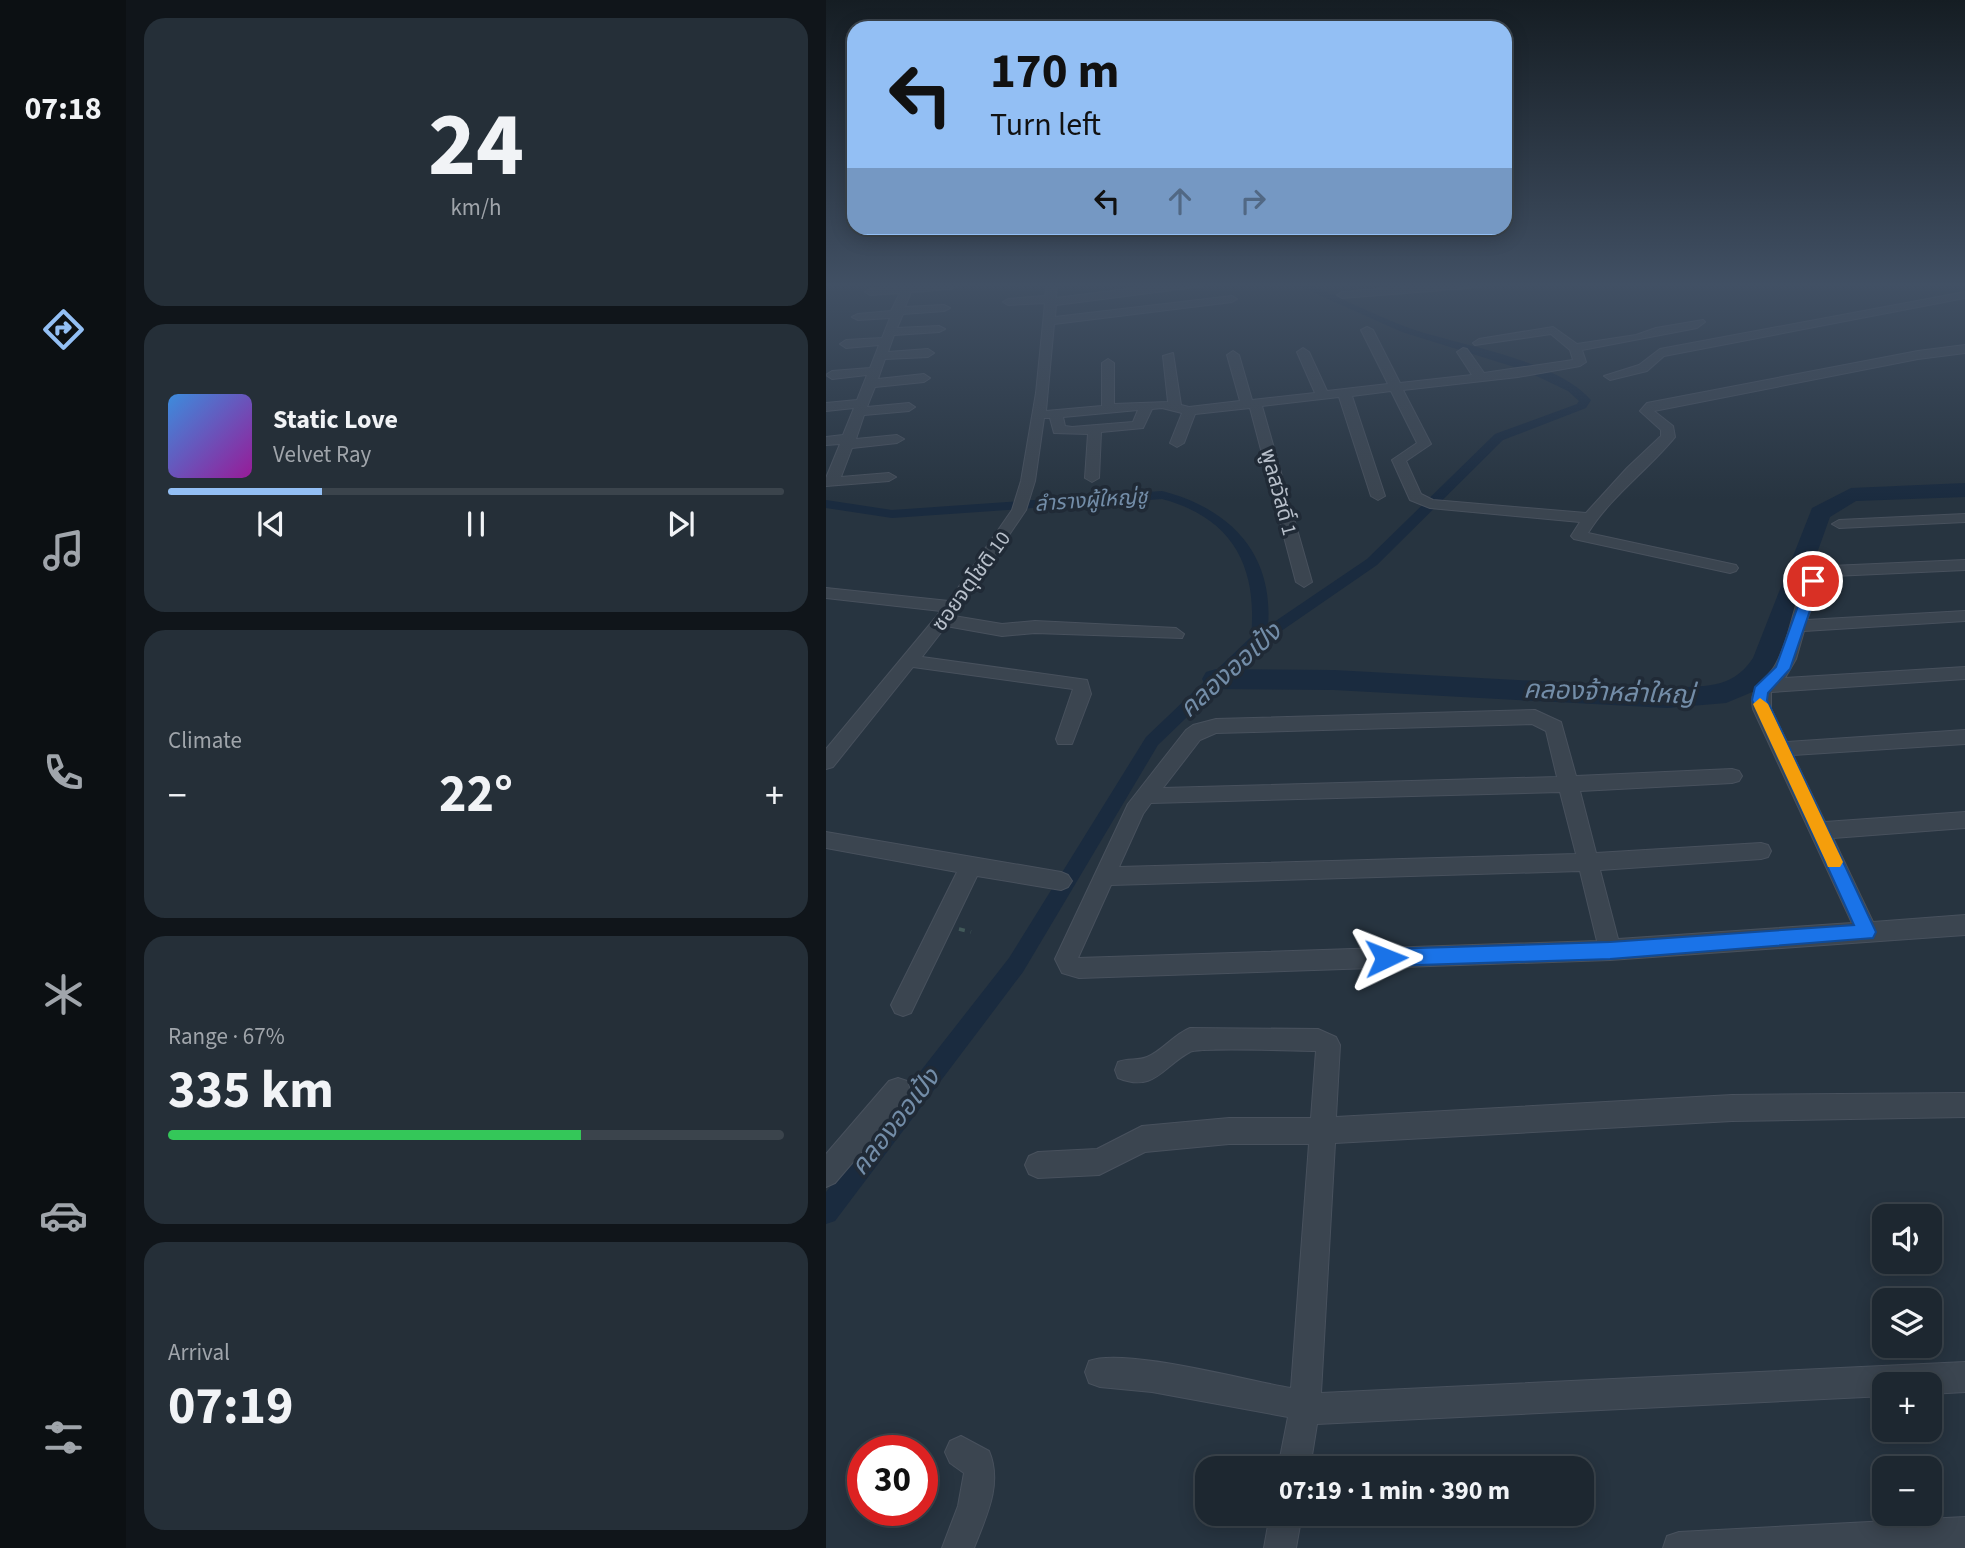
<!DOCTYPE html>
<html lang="en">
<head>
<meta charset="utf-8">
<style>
  :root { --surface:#1d2730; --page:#252f38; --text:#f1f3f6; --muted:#a0a5ab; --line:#3b444c; --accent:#93bff4 }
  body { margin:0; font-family:"Source Sans 3","Noto Sans Thai",sans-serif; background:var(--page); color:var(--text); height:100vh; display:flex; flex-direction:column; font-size:26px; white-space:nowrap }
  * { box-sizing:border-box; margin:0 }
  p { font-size:23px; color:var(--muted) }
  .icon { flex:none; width:38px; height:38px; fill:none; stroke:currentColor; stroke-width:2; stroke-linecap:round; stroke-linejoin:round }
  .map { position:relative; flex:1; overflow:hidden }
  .drawer { display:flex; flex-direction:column; gap:18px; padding:18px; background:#10151a; width:700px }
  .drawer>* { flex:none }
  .hud { position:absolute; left:21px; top:21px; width:665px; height:214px; border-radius:21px; box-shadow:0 4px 18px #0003,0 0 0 2px var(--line); background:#93bff4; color:#111; overflow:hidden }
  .tools { position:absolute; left:1046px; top:1204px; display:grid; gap:14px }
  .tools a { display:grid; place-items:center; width:70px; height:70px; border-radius:14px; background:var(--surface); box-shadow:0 4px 18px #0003,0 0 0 2px var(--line); font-size:35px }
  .speed { position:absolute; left:21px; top:1435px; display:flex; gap:14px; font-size:35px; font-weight:700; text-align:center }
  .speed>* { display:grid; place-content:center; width:91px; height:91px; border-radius:50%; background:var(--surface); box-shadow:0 4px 18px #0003,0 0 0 2px var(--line); line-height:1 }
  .speed .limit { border:10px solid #d22; background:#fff; color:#111 }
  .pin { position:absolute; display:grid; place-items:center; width:60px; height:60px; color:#fff; margin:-30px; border:4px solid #fff; border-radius:50%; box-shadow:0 2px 7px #0007 }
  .me { position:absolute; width:77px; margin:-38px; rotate:88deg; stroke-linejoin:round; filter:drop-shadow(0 0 5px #0008) }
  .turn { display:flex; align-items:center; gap:24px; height:147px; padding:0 28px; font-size:32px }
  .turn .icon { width:91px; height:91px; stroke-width:2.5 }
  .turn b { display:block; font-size:49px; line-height:60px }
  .lanes { display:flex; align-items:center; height:66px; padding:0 28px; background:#0003; justify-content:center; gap:35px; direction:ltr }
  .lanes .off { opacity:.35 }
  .big { font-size:52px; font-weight:700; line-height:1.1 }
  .drawer .card { flex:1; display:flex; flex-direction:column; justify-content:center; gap:10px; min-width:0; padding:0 24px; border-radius:21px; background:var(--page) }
  .drawer .dial { align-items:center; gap:0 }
  .dial b { font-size:91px; line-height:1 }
  .song { display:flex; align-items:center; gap:21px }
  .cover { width:84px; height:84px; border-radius:10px; background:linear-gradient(135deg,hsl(210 70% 55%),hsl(300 70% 35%)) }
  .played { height:7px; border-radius:4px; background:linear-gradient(90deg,var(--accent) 25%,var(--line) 25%) }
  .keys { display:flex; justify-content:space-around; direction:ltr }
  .heat { display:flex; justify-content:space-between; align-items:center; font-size:38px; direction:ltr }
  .charge { height:10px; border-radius:5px; background:linear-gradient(90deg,#34c759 67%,var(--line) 0) }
  .trip { position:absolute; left:369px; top:1456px; width:399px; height:70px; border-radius:21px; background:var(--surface); box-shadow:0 4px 18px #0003,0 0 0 2px var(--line); font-weight:700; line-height:70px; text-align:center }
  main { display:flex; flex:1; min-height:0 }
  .tabs { display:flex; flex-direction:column; width:126px; justify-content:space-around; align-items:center; background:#0c1013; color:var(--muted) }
  .tabs .icon { width:49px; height:49px }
  .tabs .on { color:var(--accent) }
  .tabs b { font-size:32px; color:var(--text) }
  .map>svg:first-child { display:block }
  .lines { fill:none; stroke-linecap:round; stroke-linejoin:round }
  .canal { fill:#1a2b3f; fill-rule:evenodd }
  .river { fill:#1a2b3f; fill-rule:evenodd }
  .minor-casing { stroke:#48515d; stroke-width:2 }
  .path { stroke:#425959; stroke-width:3.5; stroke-dasharray:6 6; stroke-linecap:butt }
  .minor { fill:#3b4550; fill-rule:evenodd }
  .route { fill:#1a73e8; stroke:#114b97; stroke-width:2 }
  .slow { fill:#f59e0b }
  .labels { text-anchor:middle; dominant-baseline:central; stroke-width:7; stroke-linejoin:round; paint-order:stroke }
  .far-street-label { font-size:21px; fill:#b8c0cb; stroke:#202a36 }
  .far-water-label { font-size:21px; font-style:italic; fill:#738da8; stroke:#202a36 }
  .water-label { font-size:26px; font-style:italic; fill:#738da8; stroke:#202a36 }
</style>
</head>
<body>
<main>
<nav class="tabs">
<b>07:18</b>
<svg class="icon on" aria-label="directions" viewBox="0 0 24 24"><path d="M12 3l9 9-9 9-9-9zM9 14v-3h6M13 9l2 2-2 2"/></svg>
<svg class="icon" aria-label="music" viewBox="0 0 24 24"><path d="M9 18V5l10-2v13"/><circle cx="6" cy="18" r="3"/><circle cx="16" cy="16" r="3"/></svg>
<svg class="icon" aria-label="phone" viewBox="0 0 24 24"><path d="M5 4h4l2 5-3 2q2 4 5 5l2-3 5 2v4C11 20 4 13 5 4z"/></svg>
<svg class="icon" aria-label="climate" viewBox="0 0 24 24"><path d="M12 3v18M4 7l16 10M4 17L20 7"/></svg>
<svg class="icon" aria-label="car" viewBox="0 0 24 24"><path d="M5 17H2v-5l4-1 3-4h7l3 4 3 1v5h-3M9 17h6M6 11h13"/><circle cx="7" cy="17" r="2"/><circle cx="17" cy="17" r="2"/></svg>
<svg class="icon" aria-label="filters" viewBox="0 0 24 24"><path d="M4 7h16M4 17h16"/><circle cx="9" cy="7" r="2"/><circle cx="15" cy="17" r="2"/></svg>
</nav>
<section class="drawer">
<div class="card dial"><b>24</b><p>km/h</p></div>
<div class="card">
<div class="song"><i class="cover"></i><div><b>Static Love</b><p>Velvet Ray</p></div></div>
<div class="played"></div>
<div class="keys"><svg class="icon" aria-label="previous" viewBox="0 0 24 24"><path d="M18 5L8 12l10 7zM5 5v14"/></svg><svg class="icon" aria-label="pause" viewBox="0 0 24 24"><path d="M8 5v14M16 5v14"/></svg><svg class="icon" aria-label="next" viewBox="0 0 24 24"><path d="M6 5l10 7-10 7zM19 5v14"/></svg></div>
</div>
<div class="card"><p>Climate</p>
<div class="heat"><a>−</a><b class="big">22°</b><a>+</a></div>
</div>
<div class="card"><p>Range · 67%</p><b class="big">335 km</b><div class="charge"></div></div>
<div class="card"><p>Arrival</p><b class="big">07:19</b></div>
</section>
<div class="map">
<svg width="1139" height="1548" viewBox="0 0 1139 1548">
  <rect width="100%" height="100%" fill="#273440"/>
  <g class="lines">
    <!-- canal -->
    <path class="canal" d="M 466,283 L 480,283 C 515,298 548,315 583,328 C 634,346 729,359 765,400 L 760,408 L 677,440 L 551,565 L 438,643 L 332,745 L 197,972 L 9,1221 L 0,1224 L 0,1192 L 183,958 L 320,737 L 425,637 C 432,567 407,518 336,499 L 66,518 L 0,508 L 0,500 L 66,510 L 336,491 C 403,508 448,553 442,626 L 541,559 L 669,434 L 751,404 L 753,401 L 742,391 L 698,370 L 576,332 Z"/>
    <!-- river -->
    <path class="river" d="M 1139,483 L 1139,497 L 1030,501 L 1004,517 L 953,659 L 936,688 L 900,703 L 841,708 L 508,690 L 390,689 L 380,686 L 376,679 L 380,672 L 390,669 L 508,670 L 841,688 C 877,685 905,691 927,658 L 986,508 L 1025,488 Z"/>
    <defs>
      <g id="minor">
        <path d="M 78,283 L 88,283 L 87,286 L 127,283 L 130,286 L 125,289 L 85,292 L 79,307 L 118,305 L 124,308 L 118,311 L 77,314 L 71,328 L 113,326 L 119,329 L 113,332 L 68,335 L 62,352 L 102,349 L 108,353 L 102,357 L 59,359 L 52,379 L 98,374 L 104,378 L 98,382 L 49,387 L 41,407 L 83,403 L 89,407 L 83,411 L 38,415 L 30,439 L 71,435 L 78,439 L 71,443 L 26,448 L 15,477 L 63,473 L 70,477 L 63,481 L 0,486 L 0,478 L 14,444 L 0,445 L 0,437 L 17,435 L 28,408 L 0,411 L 0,403 L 31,400 L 41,375 L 6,379 L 0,375 L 6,371 L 44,368 L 53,345 L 20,348 L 14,344 L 20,340 L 56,338 L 64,318 L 32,320 L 26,317 L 32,314 L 65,311 L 74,293 L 44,295 L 39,292 L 44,289 L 76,286 Z"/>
        <path d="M 221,283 L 231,283 L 230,298 L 349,283 L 382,283 L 377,286 L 230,305 L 229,317 L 406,296 L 411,299 L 406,302 L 228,324 L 220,411 L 276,406 L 276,363 L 282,359 L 288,363 L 288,404 L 342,402 L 337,356 L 347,353 L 355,405 L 363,407 L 414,401 L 401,355 L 407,351 L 413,355 L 426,400 L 489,393 L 471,352 L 477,348 L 483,352 L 501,391 L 562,384 L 535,330 L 541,327 L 547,330 L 574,383 L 646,375 L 631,352 L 637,348 L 641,349 L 658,373 L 747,360 L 744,350 L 725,334 L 649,345 L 647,343 L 653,339 L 727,327 L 751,344 L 810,335 L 830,328 L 877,320 L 879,322 L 871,328 L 756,350 L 760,362 L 754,366 L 692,377 L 577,390 L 605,444 L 580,461 L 595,494 L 607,500 L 760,513 L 801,468 L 835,436 L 835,430 L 814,411 L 821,403 L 1092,351 L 1139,345 L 1139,353 L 1092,359 L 828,411 L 847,426 L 849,437 C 821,471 785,496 762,533 L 910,565 L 912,568 L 910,571 L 904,573 L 748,539 L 745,536 L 754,522 L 604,508 L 584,500 L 566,460 L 591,443 L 565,391 L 526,396 L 559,496 L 552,500 L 545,496 L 513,397 L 436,406 L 486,582 L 478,587 L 470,582 L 424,408 L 369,414 L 358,443 L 351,447 L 344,443 L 356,413 L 336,408 L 326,409 L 317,428 L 275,432 L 273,478 L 266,482 L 259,478 L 262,434 L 228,433 L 224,418 L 218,418 L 209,481 L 200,510 L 128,616 L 176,624 L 209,621 L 350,628 L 358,634 L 356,638 L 209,633 L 176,636 L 120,626 L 96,657 L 261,680 L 265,694 L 246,744 L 232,744 L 230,739 L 247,689 L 87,667 L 7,767 L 0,769 L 0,749 L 115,611 L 0,598 L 0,588 L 123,601 L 186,510 L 195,481 L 210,393 L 219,303 L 182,305 L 177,302 L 182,299 L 219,296 ZM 312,410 L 307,422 L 246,427 L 239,426 L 237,417 Z"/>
        <path d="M 623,283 L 659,284 L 654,287 L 516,298 L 511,295 L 516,292 Z"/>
        <path d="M 1139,292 L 1139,298 L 838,356 L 821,371 L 784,380 L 778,376 L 813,365 L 834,349 Z"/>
        <path d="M 1139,514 L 1139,522 L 1013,528 L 1006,524 L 1013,520 Z"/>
        <path d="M 1139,560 L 1139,570 L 1007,576 L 997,579 L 981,620 L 1139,611 L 1139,621 L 978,631 L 970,659 L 959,678 L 1139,667 L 1139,679 L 945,692 L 945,709 L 961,742 L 1139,730 L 1139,744 L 967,755 L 999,822 L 1139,812 L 1139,828 L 1007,838 L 1047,922 L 1139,915 L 1139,935 L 784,960 L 253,978 L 236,973 L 229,959 L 302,804 L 360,730 L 367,725 L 390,719 L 709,710 L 735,722 L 750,776 L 906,769 L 913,771 L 916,776 L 913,781 L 906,783 L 754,791 L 770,853 L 935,843 L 942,845 L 945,851 L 942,857 L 935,859 L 774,870 L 792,939 L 1026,923 L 927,709 C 922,684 941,682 950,664 C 966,635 966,601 985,572 L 1005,566 ZM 706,724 L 720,731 L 731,777 L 337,788 L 374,740 L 390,733 ZM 734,792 L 750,854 L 293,867 L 317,814 L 325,803 ZM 754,871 L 771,941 L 252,958 L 285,885 Z"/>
        <path d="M 0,832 L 235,872 L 242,875 L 246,881 L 242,887 L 235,890 L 151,876 L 85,1013 L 77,1016 L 69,1013 L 65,1005 L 131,872 L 0,848 Z"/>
        <path d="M 364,1028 L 492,1029 L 510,1037 L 514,1045 L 510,1117 L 906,1095 L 1139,1093 L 1139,1117 L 906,1121 L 509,1143 L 495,1393 L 1139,1362 L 1139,1392 L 1104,1394 L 1104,1384 L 1059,1384 L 1059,1396 L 491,1424 L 484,1468 L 452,1468 L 462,1417 L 326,1392 L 274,1387 L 263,1383 L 259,1372 L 263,1361 C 298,1347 422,1381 465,1388 L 483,1144 L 403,1144 L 319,1152 L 273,1175 L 212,1178 L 203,1174 L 199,1165 L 203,1156 L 212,1152 L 271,1149 L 316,1126 L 403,1118 L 485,1118 L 490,1051 C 471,1051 373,1047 364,1052 C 337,1066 329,1093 292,1078 L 289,1070 L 292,1062 C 302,1058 312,1061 321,1057 C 336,1051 347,1035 364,1028 Z"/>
        <path d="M 72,1078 L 81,1081 L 84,1090 L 81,1099 L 9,1183 L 0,1187 L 0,1154 L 63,1081 Z"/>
        <path d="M 135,1436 L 163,1451 C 177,1484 160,1517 148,1548 L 116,1548 L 132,1506 L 138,1473 L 124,1463 L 119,1452 L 124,1441 Z"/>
        <path d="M 444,1514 L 476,1514 L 470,1548 L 438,1548 Z"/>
        <path d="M 1139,1517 L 1139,1548 L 837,1548 L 841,1536 L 853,1532 Z"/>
      </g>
    </defs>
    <!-- minor casing -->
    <use href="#minor" class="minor-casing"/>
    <!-- path -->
    <path class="path" d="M 133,929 L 145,932"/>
    <!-- minor -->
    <use href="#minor" class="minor"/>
  </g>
  <!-- sky -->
  <linearGradient id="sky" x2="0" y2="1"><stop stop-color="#151d23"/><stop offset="0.57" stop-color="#415064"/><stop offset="1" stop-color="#415064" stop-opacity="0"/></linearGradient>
  <rect width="1139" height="500" fill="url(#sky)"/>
  <!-- route -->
  <path class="route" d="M 987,577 L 994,581 L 964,669 L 942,693 L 941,700 L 1050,932 L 1047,938 L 784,959 L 560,966 L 554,964 L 551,958 L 554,952 L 560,949 L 784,942 L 1028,925 L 926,700 L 929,687 L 950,667 L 981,581 Z"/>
  <!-- slow -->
  <path class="slow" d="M 934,698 L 942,704 L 1017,862 L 1014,867 L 1002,867 L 1000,862 L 927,704 Z"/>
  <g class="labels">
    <!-- far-street labels -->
    <g class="far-street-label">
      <text transform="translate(453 492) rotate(75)">พูลสวัสดิ์ 1</text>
      <text transform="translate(145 581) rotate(-54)">ซอยจตุโชติ 10</text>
    </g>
    <!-- far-water labels -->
    <g class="far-water-label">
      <text transform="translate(265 500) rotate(-4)">ลำรางผู้ใหญ่ชู</text>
    </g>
    <!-- water labels -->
    <g class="water-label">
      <text transform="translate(404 670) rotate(-42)">คลองออเป้ง</text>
      <text transform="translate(783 692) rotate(2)">คลองจ้าหล่าใหญ่</text>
      <text transform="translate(69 1122) rotate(-52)">คลองออเป้ง</text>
    </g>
  </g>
</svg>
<div class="tools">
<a><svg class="icon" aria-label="sound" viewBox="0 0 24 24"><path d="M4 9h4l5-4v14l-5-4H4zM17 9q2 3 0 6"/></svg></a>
<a><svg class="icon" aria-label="layers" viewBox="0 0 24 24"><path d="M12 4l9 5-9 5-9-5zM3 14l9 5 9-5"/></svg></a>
<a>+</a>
<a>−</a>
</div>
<div class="speed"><div class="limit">30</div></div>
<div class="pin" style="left:987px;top:581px;background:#d93025"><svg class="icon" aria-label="arrive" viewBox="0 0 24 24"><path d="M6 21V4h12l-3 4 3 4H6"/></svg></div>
<svg class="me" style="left:560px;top:958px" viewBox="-20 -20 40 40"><path d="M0-17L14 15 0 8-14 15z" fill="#1a73e8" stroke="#fff" stroke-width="4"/></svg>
<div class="trip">07:19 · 1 min · 390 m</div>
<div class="hud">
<div class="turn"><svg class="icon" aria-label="left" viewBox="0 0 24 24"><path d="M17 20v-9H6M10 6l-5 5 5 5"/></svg><div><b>170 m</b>Turn left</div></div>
<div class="lanes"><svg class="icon" aria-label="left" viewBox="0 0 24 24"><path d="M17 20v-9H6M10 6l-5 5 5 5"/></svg><svg class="icon off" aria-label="ahead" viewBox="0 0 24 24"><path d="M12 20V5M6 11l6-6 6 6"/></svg><svg class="icon off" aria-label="right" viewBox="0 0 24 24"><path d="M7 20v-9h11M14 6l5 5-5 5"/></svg></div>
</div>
</div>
</main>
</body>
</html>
